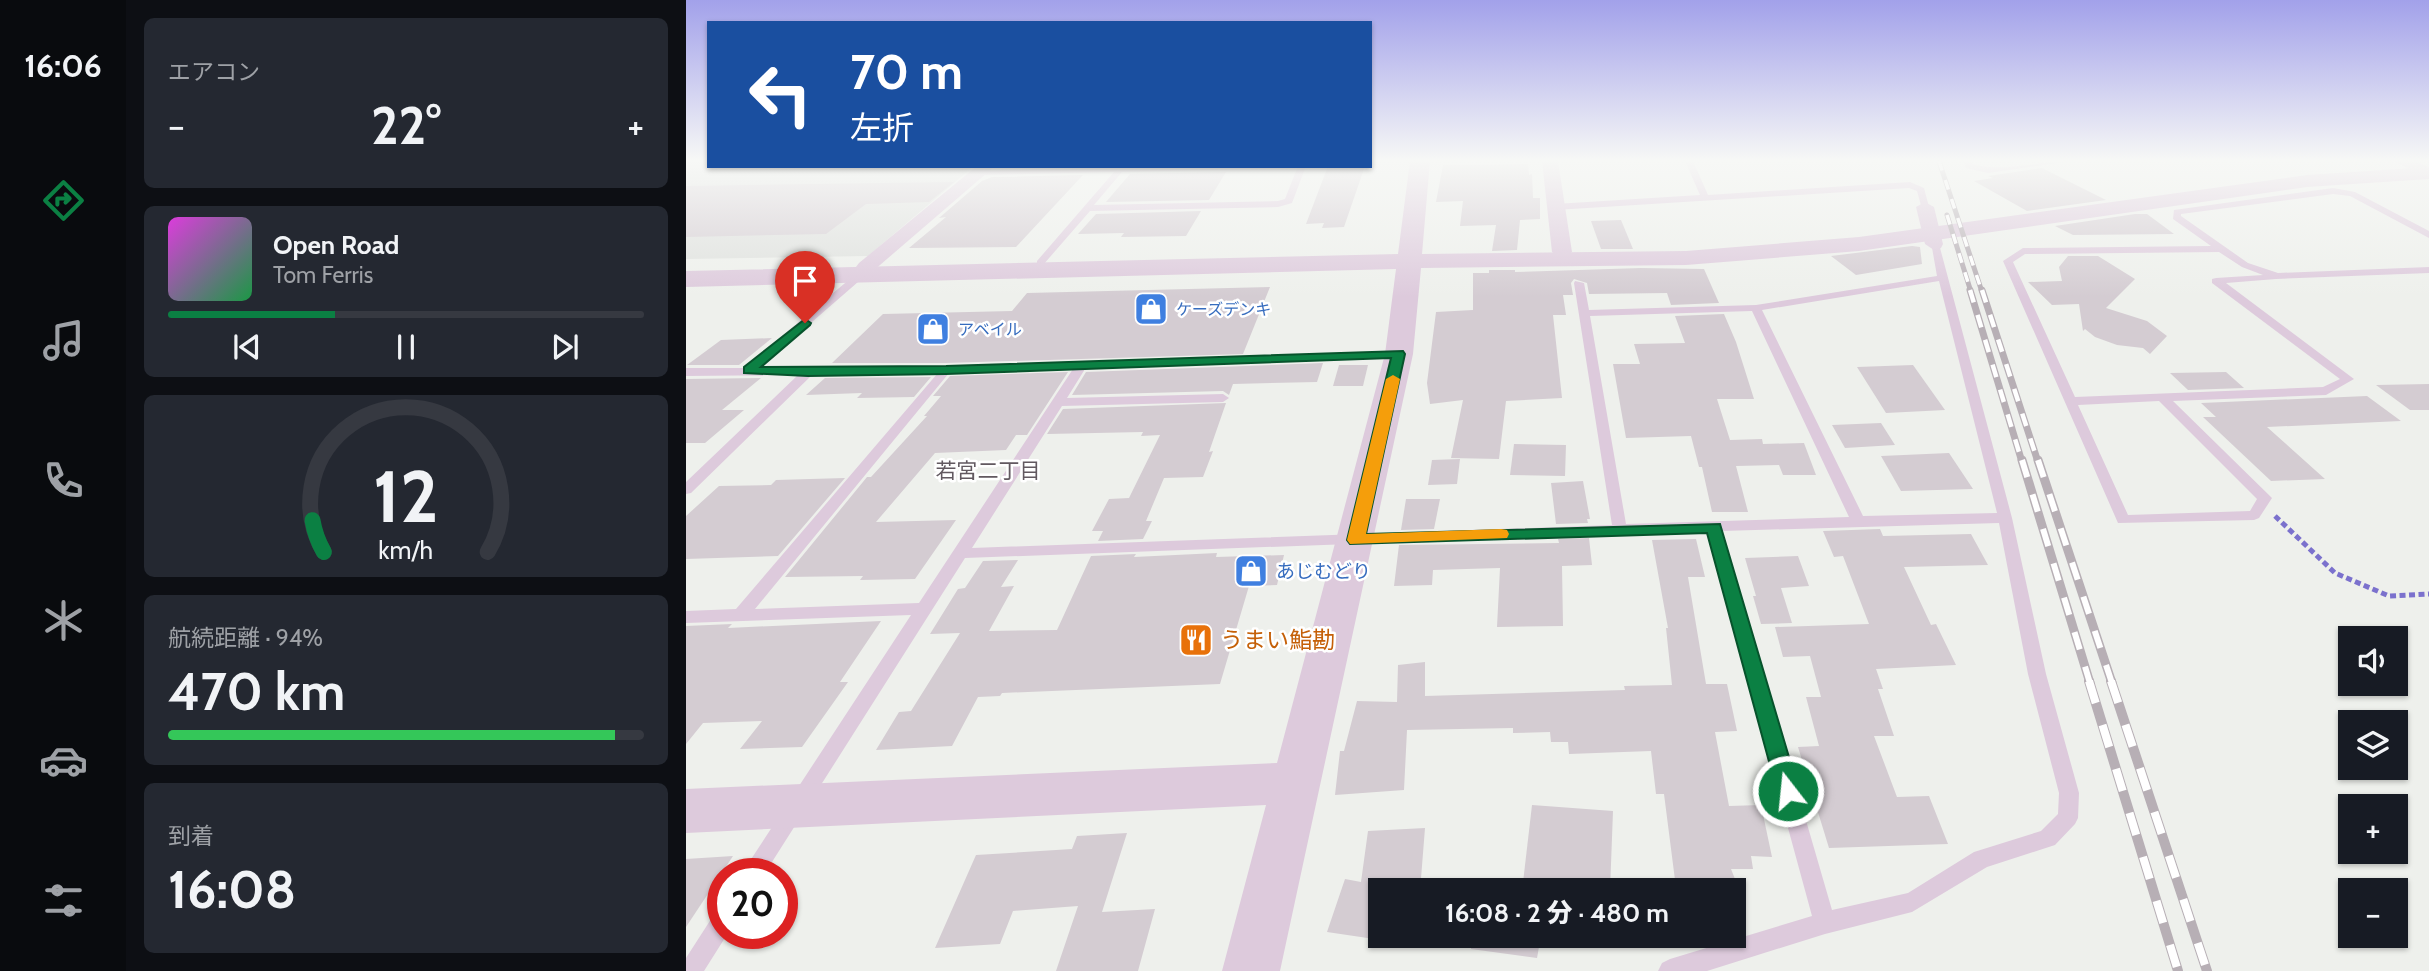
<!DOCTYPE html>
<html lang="ja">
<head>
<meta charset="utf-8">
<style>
  :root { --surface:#171b24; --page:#242831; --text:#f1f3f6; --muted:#9ea1a6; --line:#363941; --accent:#0b8043 }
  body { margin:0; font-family:Cabin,"Noto Sans JP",sans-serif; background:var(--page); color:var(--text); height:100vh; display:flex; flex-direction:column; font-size:26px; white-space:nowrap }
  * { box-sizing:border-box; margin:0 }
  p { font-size:23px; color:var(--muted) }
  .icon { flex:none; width:38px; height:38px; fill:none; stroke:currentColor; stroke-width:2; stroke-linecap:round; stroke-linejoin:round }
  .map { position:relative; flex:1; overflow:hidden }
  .panel { display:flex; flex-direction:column; gap:18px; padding:18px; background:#0d0f14; width:560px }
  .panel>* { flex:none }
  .guide { position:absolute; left:21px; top:21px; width:665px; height:147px; border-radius:0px; box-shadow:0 2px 5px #0004; background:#1a4fa0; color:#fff; overflow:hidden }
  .tools { position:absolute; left:1652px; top:626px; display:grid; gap:14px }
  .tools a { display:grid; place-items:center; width:70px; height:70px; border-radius:0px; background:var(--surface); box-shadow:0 2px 5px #0004; font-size:35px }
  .speed { position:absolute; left:21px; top:858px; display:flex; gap:14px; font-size:35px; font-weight:700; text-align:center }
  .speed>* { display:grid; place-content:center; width:91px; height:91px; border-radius:50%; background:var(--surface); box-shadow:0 2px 5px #0004; line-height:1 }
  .speed .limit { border:10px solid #d22; background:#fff; color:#111 }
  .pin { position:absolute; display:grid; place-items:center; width:60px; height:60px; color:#fff; margin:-72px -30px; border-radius:50% 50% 50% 0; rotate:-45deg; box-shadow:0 0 7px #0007 }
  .pin .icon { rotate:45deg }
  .me { position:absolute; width:77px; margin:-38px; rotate:344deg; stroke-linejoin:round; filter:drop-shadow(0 0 5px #0008) }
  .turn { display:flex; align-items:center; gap:24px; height:147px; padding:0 28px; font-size:32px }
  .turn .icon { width:91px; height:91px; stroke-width:2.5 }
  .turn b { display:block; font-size:49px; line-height:60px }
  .big { font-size:52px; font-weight:800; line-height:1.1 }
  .panel .widget { flex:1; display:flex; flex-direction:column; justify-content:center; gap:10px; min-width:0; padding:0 24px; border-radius:10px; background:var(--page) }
  .panel .dial { align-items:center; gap:0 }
  .dial svg { height:182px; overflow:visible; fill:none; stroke:var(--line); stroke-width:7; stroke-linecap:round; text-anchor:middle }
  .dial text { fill:var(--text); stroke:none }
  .song { display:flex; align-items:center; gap:21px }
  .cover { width:84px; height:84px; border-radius:10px; background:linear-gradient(135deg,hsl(300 70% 55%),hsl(140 70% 35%)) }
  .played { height:7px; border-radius:4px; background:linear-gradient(90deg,var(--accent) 35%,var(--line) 35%) }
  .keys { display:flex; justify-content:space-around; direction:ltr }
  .heat { display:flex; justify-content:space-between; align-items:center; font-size:38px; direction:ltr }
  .charge { height:10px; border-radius:5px; background:linear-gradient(90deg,#34c759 94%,var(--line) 0) }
  .trip { position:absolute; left:682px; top:878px; width:378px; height:70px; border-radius:0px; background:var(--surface); box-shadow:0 2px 5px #0004; font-weight:800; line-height:70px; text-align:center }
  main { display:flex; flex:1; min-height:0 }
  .menu { display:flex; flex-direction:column; width:126px; justify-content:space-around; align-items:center; background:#090b0e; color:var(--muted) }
  .menu .icon { width:49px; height:49px }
  .menu .current { color:var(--accent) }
  .menu b { font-size:32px; color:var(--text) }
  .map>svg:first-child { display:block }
  .education { fill:#dfe1de }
  .building { fill:#d4ccd2 }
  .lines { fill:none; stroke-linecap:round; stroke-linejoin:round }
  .path { stroke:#7b71cd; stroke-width:5; stroke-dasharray:6 3.5; stroke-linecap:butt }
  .service { fill:#ddcadc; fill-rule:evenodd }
  .minor { fill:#ddcadc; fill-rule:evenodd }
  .tertiary { fill:#ddcadc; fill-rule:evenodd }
  .rail-far3-casing { stroke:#b7afb5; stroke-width:5 }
  .rail-far2-casing { stroke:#b7afb5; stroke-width:7 }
  .rail-far1-casing { stroke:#b7afb5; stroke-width:9 }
  .rail-casing { stroke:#b7afb5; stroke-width:10 }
  .rail-far3 { stroke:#fff; stroke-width:3.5; stroke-dasharray:10; stroke-linecap:butt }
  .rail-far2 { stroke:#fff; stroke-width:4.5; stroke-dasharray:13; stroke-linecap:butt }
  .rail-far1 { stroke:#fff; stroke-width:6; stroke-dasharray:18; stroke-linecap:butt }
  .rail { stroke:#fff; stroke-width:8; stroke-dasharray:23; stroke-linecap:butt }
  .route { fill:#0b8043; stroke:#07532c; stroke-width:2 }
  .slow { fill:#f59e0b }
  .labels { text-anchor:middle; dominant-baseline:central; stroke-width:5; stroke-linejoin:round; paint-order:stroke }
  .far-shop-label { font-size:16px; fill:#366cbe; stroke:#fff; text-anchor:start }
  .shop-label { font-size:19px; fill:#366cbe; stroke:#fff; text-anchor:start }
  .neighbourhood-label { font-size:21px; fill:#625960; stroke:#fff }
  .near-food-label { font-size:23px; fill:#c56008; stroke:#fff; text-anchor:start }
</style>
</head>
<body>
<main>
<nav class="menu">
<b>16:06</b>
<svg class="icon current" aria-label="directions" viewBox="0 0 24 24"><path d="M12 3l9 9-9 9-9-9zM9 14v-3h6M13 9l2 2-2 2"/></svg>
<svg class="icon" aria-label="music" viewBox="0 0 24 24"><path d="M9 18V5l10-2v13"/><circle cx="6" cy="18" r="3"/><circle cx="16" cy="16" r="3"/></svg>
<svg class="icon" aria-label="phone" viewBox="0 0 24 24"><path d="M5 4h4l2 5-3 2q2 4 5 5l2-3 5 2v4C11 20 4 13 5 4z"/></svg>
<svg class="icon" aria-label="climate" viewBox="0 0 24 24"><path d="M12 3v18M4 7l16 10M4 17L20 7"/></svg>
<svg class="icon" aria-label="car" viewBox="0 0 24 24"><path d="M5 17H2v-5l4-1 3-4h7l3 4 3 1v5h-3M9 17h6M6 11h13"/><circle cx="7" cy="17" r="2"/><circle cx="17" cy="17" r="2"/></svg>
<svg class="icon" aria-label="filters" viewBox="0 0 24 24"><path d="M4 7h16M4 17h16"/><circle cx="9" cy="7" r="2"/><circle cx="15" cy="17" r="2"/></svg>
</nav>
<section class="panel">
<div class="widget"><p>エアコン</p>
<div class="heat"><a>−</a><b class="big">22°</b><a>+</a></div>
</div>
<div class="widget">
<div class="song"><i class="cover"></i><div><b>Open Road</b><p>Tom Ferris</p></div></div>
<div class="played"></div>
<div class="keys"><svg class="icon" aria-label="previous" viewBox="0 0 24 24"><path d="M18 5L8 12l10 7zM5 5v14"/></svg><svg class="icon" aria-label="pause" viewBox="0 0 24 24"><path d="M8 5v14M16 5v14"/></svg><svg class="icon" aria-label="next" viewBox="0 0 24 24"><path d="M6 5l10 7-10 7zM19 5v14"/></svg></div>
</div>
<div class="widget dial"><svg viewBox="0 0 100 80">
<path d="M14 69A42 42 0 1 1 86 69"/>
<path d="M14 69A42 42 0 0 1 9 55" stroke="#0b8043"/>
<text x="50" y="56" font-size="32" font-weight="700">12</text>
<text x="50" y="72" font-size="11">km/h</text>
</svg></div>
<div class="widget"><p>航続距離 · 94%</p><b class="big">470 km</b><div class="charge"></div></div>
<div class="widget"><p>到着</p><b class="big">16:08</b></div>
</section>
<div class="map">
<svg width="1743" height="971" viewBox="0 0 1743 971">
  <rect width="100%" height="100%" fill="#eef0ec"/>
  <!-- education -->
  <path class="education" d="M 0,161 L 23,161 L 23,166 L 288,166 L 182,256 L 0,259 Z"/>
  <!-- building -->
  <g class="building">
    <path d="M 842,164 L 843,175 L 846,174 L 847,198 L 854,198 L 854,219 L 834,220 L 831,250 L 806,251 L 810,225 L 774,226 L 777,201 L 750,202 L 757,165 Z"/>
    <path d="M 642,166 L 679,166 L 658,227 L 636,228 L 638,223 L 620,224 Z"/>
    <path d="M 1356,168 L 1420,200 L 1341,211 L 1288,181 L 1307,178 L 1302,176 Z"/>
    <path d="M 540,172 L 523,200 L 420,202 L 444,174 Z"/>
    <path d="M 397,175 L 330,247 L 223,248 L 260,217 L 253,218 L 296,181 L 306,177 Z"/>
    <path d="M 268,182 L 243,202 L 180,204 L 140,234 L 0,237 L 0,186 Z"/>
    <path d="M 515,211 L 500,236 L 435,237 L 438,233 L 392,234 L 410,214 Z"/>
    <path d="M 1449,214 L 1461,214 L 1488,234 L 1387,235 L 1369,226 Z"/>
    <path d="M 935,220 L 947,249 L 915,249 L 905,221 Z"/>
    <path d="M 1226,246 L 1234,247 L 1236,264 L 1170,275 L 1145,256 Z"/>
    <path d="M 1382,256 L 1412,256 L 1449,279 L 1420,308 L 1461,321 L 1481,336 L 1464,354 L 1457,348 L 1431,345 L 1409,337 L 1399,329 L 1397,331 L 1393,304 L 1366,305 L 1342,282 L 1376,281 L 1373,267 Z"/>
    <path d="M 955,268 L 1018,269 L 1033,303 L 985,305 L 981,293 L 903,294 L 901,283 L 888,279 L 885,283 L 887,295 L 877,295 L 880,315 L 867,315 L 876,398 L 820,401 L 813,459 L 765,458 L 777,400 L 744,404 L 741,383 L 750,312 L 787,310 L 787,273 L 803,273 L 803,270 L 829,270 L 829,272 Z"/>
    <path d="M 584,287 L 557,354 L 260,363 L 146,363 L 197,314 L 326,311 L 341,293 Z"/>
    <path d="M 1038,314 L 1050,342 L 1068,399 L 1031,399 L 1044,440 L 1076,439 L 1077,444 L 1118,443 L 1130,475 L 1097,475 L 1093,465 L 1050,466 L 1062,512 L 1026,512 L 1016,467 L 1013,467 L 1005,436 L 940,438 L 927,364 L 954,364 L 948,344 L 999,343 L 989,316 Z"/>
    <path d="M 86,338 L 53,365 L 1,365 L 35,340 Z"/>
    <path d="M 637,363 L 631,382 L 547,384 L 543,395 L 537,391 L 386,395 L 400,372 Z"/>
    <path d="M 653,365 L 682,365 L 677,386 L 647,386 Z"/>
    <path d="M 1227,365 L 1259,410 L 1200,413 L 1171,367 Z"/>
    <path d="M 382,372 L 341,435 L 330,435 L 320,450 L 249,453 L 190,522 L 270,520 L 229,579 L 174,580 L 177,576 L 99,577 L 181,477 L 185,477 L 241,416 L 238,416 L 255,396 L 247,396 L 264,376 Z"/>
    <path d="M 1540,372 L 1558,388 L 1502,390 L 1484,373 Z"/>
    <path d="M 245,377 L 228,397 L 171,398 L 176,393 L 120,395 L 139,378 Z"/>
    <path d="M 75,378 L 36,410 L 58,410 L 19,443 L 0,443 L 0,379 Z"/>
    <path d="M 1743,384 L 1743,410 L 1724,410 L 1690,385 Z"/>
    <path d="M 1681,396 L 1715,421 L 1581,427 L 1639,479 L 1585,481 L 1517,417 L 1530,417 L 1515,403 Z"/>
    <path d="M 540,403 L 523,452 L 527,451 L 517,477 L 478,478 L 460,521 L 466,521 L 457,539 L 412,541 L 417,531 L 406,531 L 423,499 L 443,498 L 474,435 L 455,436 L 457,432 L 361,434 L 377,409 Z"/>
    <path d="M 1195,423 L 1209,445 L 1159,448 L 1146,425 Z"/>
    <path d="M 828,444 L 880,445 L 879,476 L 824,475 Z"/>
    <path d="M 1263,453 L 1287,489 L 1215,491 L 1195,456 Z"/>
    <path d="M 774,459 L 771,484 L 742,485 L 746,460 Z"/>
    <path d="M 159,478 L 92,556 L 0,559 L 0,516 L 33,486 L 85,485 L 90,480 Z"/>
    <path d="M 897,481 L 904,519 L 901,519 L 902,523 L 870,524 L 865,483 Z"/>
    <path d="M 720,499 L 754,499 L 748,529 L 715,530 Z"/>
    <path d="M 1194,529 L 1197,536 L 1285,534 L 1302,565 L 1218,567 L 1245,625 L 1250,624 L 1270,665 L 1190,669 L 1197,689 L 1192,689 L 1208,736 L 1188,736 L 1211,797 L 1243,796 L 1262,844 L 1143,848 L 1112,747 L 1133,746 L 1120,697 L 1135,697 L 1124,656 L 1097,657 L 1089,627 L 1183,624 L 1157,556 L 1148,557 L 1137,531 Z"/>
    <path d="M 903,538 L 906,565 L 876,566 L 877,626 L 811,627 L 814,568 L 747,570 L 746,585 L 708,586 L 713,545 L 873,543 L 872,539 Z"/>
    <path d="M 1010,539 L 1019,577 L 1002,577 L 1020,684 L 1041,684 L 1051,731 L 1029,732 L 1043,806 L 1075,805 L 1086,857 L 1065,856 L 1067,869 L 1045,869 L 1049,879 L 989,880 L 978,794 L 970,794 L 965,751 L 883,754 L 882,742 L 865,742 L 864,732 L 827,733 L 827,728 L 721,730 L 718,790 L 649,795 L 654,751 L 658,751 L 671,701 L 711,702 L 712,665 L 739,662 L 739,696 L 939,690 L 938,686 L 986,685 L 980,628 L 982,628 L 966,540 Z"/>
    <path d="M 531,553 L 530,557 L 598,555 L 591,585 L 563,586 L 534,684 L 316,693 L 314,696 L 292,697 L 266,746 L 190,750 L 213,712 L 225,711 L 274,633 L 244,634 L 272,589 L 279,588 L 297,561 L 332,560 L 315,587 L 328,586 L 303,631 L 371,630 L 405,556 L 450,554 L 448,557 Z"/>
    <path d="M 1112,556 L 1123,586 L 1095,588 L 1106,623 L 1075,624 L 1067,596 L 1070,596 L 1059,558 Z"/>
    <path d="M 195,621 L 154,682 L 162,682 L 116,747 L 54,749 L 76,721 L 17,723 L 0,744 L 0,626 L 46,624 L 42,628 Z"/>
    <path d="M 846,805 L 927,811 L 924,891 L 836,891 Z"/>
    <path d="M 739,828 L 734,891 L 695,891 L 695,940 L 641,932 L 659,879 L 675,882 L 682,831 Z"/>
    <path d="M 441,833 L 416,912 L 469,909 L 452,971 L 370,971 L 392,906 L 327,911 L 314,944 L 249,948 L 290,855 L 386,849 L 391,836 Z"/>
    <path d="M 47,856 L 0,927 L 0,859 Z"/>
    <path d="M 786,936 L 855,936 L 851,958 L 785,949 Z"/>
  </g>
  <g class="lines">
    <!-- path -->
    <path class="path" d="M 1589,516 L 1649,573 L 1703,596 L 1743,594"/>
    <!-- service -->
    <g class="service">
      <path d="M 999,161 L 1007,161 L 1022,195 L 1224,182 L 1238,188 L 1243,207 L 1236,209 L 1231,191 L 1223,188 L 869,210 L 865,207 L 869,204 L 1014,195 Z"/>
      <path d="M 1277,161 L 1285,161 L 1286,164 C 1317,173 1353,161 1385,161 L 1302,173 L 1280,168 Z"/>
      <path d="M 487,166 L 611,166 L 607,168 L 436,172 L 408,205 L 592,201 L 599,199 L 612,166 L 620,166 L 606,203 L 592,207 L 404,211 L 357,265 L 351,265 L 351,261 L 428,172 L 293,175 L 289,173 L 293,171 Z"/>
      <path d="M 1647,188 L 1669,192 L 1743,231 L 1743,238 L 1664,196 L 1647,194 L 1495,214 L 1495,216 L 1562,263 L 1592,273 L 1743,267 L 1743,273 L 1590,279 L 1540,283 L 1668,379 L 1640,395 L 1487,401 L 1586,498 L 1573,518 L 1568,520 L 1432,523 L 1317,261 L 1337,248 L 1525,246 L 1487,219 L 1488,210 ZM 1533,252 L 1556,267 L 1577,275 L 1530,278 L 1526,279 L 1526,283 L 1654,379 L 1637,387 L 1389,397 L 1327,262 L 1339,254 ZM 1473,401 L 1571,499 L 1564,511 L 1442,515 L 1392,405 Z"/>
      <path d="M 1245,242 L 1253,244 L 1326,518 L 1360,674 L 1393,793 L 1392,818 L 1389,824 L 1369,845 L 1301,867 L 1226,912 L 1139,934 L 1021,971 L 972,971 L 976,963 L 984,959 L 1126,916 L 1021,531 L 279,558 L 79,873 L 56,873 L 225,615 L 0,623 L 0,611 L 50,609 L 251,374 L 126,375 L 5,493 L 0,494 L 0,482 L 112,375 L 0,376 L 0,368 L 58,368 L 171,273 L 180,275 L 73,368 L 260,366 L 713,351 L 719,354 L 713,357 L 399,369 L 381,398 L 537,394 L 543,398 L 537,402 L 376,406 L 286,548 L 926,525 L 888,283 L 889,281 L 898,283 L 903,310 L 1070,305 L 1251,276 ZM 1253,281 L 1311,513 L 1177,516 L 1076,310 ZM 1066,311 L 1163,517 L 940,524 L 904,316 ZM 387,369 L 233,603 L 69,609 L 263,373 ZM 1313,523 L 1342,674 L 1373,793 L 1372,814 L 1355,831 L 1288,852 L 1222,893 L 1146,910 L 1036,531 Z"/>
      <path d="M 37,910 L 37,933 L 42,933 L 18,971 L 0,971 L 0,958 L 29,913 Z"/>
    </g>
    <!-- minor -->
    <g class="minor">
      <path d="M 856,161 L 872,161 L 886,252 L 876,258 L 866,252 Z"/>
      <path d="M 1707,161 L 1729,161 L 1743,167 L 1743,178 Z"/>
      <path d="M 291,166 L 309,166 L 187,271 L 173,271 L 170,267 L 173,263 Z"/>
      <path d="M 1239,202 L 1248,207 L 1257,244 L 1255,248 L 1248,250 L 1239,244 L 1230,207 Z"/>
    </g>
    <!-- tertiary -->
    <path class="tertiary" d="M 724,161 L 744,161 L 736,254 L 1000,251 L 1173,237 L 1621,175 L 1743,167 L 1743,179 L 1621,187 L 1173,251 L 1000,265 L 735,268 L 727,354 L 594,971 L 536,971 L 580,805 L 0,833 L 0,789 L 591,763 L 699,354 L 710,269 L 0,287 L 0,271 L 712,254 Z"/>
    <defs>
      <g id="rail-far3">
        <path d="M 1253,161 L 1296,292"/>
        <path d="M 1261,215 L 1285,292"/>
      </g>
      <g id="rail-far2">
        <path d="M 1284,290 L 1336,462"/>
        <path d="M 1296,290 L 1352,462"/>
      </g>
      <g id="rail-far1">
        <path d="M 1336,460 L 1404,683"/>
        <path d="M 1352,460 L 1426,683"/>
      </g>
      <g id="rail">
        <path d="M 1403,681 L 1492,971"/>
        <path d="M 1425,681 L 1521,971"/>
      </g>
    </defs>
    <!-- rail-far3 casing -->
    <use href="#rail-far3" class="rail-far3-casing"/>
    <!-- rail-far2 casing -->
    <use href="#rail-far2" class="rail-far2-casing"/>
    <!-- rail-far1 casing -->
    <use href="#rail-far1" class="rail-far1-casing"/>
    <!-- rail casing -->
    <use href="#rail" class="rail-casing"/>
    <!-- rail-far3 -->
    <use href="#rail-far3" class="rail-far3"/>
    <!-- rail-far2 -->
    <use href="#rail-far2" class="rail-far2"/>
    <!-- rail-far1 -->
    <use href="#rail-far1" class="rail-far1"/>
    <!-- rail -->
    <use href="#rail" class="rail"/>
  </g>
  <!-- sky -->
  <linearGradient id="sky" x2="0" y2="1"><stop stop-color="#a2a1ea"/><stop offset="0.54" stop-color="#f7f8f6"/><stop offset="1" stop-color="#f7f8f6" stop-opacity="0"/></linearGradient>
  <rect width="1743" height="297" fill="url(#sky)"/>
  <!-- route -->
  <path class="route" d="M 119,319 L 125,323 L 124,325 L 75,367 L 260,366 L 717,351 L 719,354 L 680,534 L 1034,524 L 1113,791 L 1110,798 L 1102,801 L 1094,798 L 1091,791 L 1021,533 L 664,544 L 661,540 L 705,358 L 260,374 L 122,376 L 58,373 L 58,367 Z"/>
  <!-- slow -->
  <path class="slow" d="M 707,375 L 714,379 L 680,534 L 815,529 L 821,530 L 823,534 L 821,538 L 664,544 L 661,540 L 700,379 Z"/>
  <!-- icons -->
  <defs>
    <symbol id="shop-square" viewBox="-11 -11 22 22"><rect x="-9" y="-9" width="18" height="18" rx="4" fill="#3f7fe0" stroke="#fff"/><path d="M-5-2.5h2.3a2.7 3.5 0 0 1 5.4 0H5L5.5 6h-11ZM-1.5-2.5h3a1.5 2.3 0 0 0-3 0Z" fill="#fff"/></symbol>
    <symbol id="restaurant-square" viewBox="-11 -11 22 22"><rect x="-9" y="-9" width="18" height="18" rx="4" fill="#e8710a" stroke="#fff"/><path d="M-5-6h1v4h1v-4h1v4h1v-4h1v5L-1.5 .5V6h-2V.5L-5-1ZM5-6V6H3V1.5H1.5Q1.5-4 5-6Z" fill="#fff"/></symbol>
  </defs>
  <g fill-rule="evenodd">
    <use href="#shop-square" x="446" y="290" width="38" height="38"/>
    <use href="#shop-square" x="228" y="310" width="38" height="38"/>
    <use href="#shop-square" x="546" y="552" width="38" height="38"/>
    <use href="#restaurant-square" x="491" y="621" width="38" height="38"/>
  </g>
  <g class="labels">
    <!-- far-shop labels -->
    <g class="far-shop-label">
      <text x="490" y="309">ケーズデンキ</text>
      <text x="272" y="329">アベイル</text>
    </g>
    <!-- shop labels -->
    <g class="shop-label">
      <text x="590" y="571">あじむどり</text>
    </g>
    <!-- neighbourhood labels -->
    <g class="neighbourhood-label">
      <text x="302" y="470">若宮二丁目</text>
    </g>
    <!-- near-food labels -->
    <g class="near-food-label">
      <text x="534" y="640">うまい鮨勘</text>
    </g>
  </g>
</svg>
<div class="tools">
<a><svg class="icon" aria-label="sound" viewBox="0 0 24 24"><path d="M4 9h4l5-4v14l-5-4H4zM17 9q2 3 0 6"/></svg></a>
<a><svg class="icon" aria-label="layers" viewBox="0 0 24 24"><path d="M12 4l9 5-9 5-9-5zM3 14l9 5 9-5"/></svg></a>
<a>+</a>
<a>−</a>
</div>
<div class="speed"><div class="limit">20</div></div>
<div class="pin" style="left:119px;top:323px;background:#d93025"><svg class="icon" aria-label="arrive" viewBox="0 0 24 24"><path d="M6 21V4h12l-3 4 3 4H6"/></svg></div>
<svg class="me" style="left:1102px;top:791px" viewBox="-20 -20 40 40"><circle r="17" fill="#0b8043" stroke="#fff" stroke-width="3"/><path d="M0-11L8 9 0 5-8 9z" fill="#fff"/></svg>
<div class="trip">16:08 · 2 分 · 480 m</div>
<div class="guide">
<div class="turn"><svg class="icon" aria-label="left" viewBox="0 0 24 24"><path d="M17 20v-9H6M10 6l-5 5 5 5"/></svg><div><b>70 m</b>左折</div></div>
</div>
</div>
</main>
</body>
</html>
